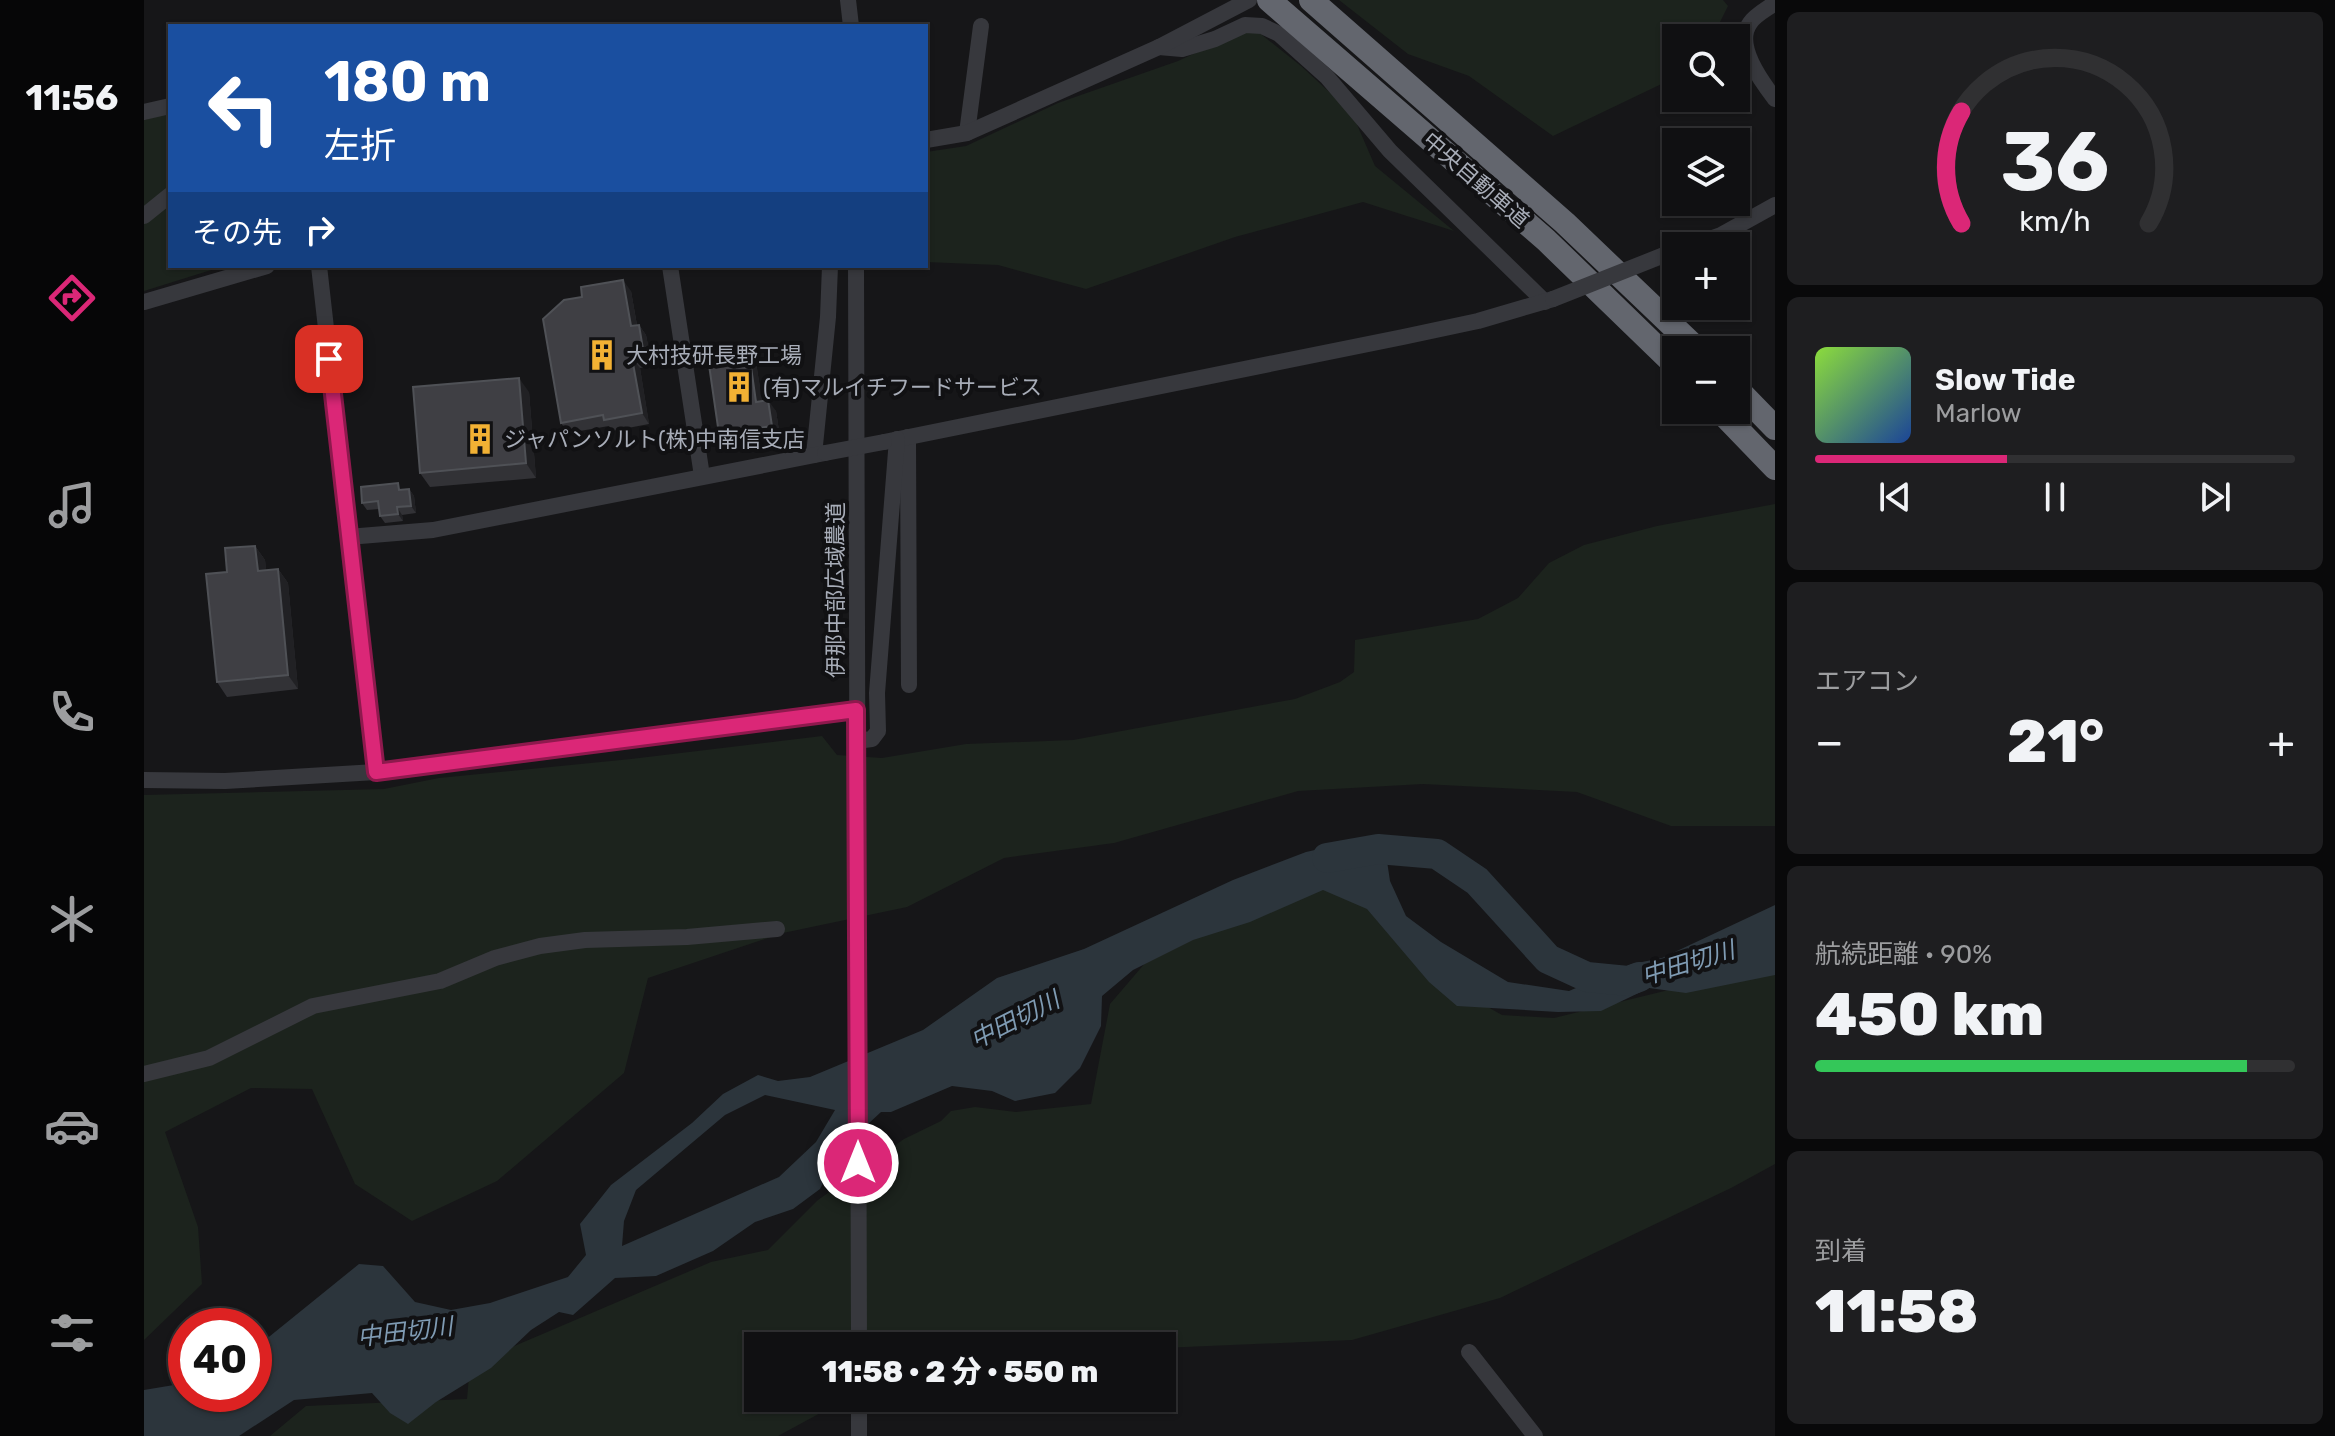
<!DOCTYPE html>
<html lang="ja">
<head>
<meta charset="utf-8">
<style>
  :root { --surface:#101012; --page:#1e1e20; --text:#f1f3f6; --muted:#9c9d9f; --line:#303032; --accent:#db2777 }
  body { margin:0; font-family:Rubik,"Noto Sans JP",sans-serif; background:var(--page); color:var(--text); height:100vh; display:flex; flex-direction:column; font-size:30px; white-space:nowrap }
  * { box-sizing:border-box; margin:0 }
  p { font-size:26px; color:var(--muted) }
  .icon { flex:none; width:44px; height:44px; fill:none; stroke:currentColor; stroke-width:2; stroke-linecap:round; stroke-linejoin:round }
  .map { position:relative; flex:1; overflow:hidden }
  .drawer { display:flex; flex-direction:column; gap:12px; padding:12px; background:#09090a; width:560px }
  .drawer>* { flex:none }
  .hud { position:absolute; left:24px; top:24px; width:760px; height:244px; border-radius:0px; box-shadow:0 2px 6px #0004,0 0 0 2px var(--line); background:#1a4fa0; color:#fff; overflow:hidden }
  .tools { position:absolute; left:1518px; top:24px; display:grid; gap:16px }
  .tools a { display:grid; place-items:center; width:88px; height:88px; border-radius:0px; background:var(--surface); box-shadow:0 2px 6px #0004,0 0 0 2px var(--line); font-size:40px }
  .speed { position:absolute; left:24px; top:1308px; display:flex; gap:16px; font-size:40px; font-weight:700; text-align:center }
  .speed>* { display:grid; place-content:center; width:104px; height:104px; border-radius:50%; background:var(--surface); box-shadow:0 2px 6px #0004,0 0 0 2px var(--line); line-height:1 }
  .speed .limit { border:12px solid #d22; background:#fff; color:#111 }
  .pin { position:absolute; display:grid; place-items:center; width:68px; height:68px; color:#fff; margin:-34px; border-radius:16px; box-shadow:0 4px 12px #0006 }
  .me { position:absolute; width:88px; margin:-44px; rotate:0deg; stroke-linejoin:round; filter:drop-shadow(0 0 6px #0008) }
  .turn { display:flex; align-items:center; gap:28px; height:168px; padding:0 24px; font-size:36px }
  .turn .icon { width:104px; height:104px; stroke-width:2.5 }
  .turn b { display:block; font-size:56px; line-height:68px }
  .then { display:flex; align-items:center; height:76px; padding:0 24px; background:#0003; gap:16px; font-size:30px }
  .big { font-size:60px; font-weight:800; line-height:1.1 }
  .drawer .card { flex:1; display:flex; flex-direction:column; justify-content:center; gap:12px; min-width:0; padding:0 28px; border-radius:12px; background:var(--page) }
  .drawer .dial { align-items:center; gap:0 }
  .dial svg { height:208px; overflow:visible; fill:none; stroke:var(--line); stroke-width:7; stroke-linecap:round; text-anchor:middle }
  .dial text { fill:var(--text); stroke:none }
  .song { display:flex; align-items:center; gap:24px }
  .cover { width:96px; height:96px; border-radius:12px; background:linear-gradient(135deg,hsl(90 70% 55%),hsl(220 70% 35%)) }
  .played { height:8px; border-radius:4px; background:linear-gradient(90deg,var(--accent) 40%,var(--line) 40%) }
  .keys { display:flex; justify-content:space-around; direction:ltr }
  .heat { display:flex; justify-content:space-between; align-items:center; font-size:44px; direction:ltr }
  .charge { height:12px; border-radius:6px; background:linear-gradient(90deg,#34c759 90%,var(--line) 0) }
  .trip { position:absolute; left:600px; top:1332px; width:432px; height:80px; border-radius:0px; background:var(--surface); box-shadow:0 2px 6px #0004,0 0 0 2px var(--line); font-weight:800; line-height:80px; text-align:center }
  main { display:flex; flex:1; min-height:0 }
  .dock { display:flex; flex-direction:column; width:144px; justify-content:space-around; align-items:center; background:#060607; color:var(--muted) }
  .dock .icon { width:56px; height:56px }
  .dock .selected { color:var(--accent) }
  .dock b { font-size:36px; color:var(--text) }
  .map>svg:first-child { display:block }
  .green { fill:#1c231d }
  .water { fill:#2c353c; fill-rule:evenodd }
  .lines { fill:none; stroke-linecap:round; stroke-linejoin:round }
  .river { stroke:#2c353c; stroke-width:30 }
  .minor { stroke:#37383d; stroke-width:16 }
  .highway { stroke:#63666e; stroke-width:24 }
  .minor-bridge { stroke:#37383d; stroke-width:16 }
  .wall { fill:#323236 }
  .shaded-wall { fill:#212124 }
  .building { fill:#3f3f44; stroke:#4f5156; stroke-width:2 }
  .route-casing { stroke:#8e194d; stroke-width:20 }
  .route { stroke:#db2777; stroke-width:14 }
  .labels { text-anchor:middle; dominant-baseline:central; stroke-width:8; stroke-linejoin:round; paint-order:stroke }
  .street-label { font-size:22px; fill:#a8adb8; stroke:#111113 }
  .poi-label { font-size:22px; fill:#a8adb8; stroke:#111113; text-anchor:start }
  .water-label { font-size:24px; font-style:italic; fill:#7f9bb3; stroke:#111113 }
</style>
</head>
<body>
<main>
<nav class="dock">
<b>11:56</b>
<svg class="icon selected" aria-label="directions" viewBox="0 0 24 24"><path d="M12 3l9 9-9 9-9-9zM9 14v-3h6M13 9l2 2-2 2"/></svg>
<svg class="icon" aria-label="music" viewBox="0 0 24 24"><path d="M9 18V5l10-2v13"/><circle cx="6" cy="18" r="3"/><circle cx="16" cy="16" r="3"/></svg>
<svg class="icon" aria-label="phone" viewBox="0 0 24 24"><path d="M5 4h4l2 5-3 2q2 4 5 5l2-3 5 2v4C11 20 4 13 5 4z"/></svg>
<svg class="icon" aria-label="climate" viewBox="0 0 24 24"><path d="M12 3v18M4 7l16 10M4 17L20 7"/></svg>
<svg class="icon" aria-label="car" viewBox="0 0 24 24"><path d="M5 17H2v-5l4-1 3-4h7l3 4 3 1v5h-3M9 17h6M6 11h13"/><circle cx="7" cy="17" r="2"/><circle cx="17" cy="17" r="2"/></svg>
<svg class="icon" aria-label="filters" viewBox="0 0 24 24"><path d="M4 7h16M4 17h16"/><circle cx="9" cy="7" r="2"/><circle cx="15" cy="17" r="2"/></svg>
</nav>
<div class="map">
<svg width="1631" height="1436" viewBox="0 0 1631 1436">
  <rect width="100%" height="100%" fill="#161618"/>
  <!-- green -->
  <g class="green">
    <path d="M 1195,0 L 1579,0 L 1584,6 L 1568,38 L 1532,38 L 1532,77 L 1409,136 L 1325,76 L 1264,54 Z"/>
    <path d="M 1108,27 L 1157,66 L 1208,113 L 1231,166 L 1310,231 L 1219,202 L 1091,237 L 942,289 L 854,265 L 782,262 L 782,152 L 822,146 L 914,103 L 1034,61 Z"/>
    <path d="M 26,113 L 26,266 L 80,266 L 0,291 L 0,120 Z"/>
    <path d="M 1631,504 L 1631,826 L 1527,826 L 1433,792 L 1279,784 L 1154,791 L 970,843 L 860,858 L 763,907 L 639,933 L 504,978 L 480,1073 L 353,1181 L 268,1221 L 211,1184 L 168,1089 L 107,1088 L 21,1132 L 54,1227 L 58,1284 L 0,1340 L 0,795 L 240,789 L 295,778 L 487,759 L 678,736 L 693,755 L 738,758 L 822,744 L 929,740 L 1151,699 L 1196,682 L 1210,672 L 1211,640 L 1334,619 L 1374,598 L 1405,563 L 1440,545 L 1513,526 Z"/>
    <path d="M 1181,877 L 1240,898 L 1310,988 L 1358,1015 L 1410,1018 L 1631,964 L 1631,1164 L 1587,1188 L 1356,1298 L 1208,1340 L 1018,1348 L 1018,1346 L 614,1346 L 614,1398 L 704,1398 L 634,1436 L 126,1436 L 162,1406 L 323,1399 L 326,1365 L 567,1262 L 624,1250 L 674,1200 L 760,1139 L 797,1121 L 807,1111 L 831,1107 L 872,1112 L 947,1104 L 966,1004 L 1020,941 Z"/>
  </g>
  <!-- water -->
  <path class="water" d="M 1202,843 L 1243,861 L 1246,881 L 1262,916 L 1297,942 L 1364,982 L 1425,991 L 1488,964 L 1518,958 L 1631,905 L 1631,975 L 1542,993 L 1505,988 L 1457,1011 L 1414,1012 L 1313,1006 L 1285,982 L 1223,909 L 1179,890 L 1106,922 L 1049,940 L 989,970 L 958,996 L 957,1026 L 936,1068 L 911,1093 L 871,1101 L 848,1091 L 808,1086 L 747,1112 L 737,1112 L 695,1151 L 676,1189 L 649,1209 L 611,1222 L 569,1251 L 512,1276 L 471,1278 L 429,1315 L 415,1312 L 387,1330 L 347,1368 L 292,1402 L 264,1424 L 246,1413 L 228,1393 L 150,1400 L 95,1436 L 0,1436 L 0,1390 L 42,1383 L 42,1394 L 110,1394 L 110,1349 L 215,1264 L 239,1266 L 271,1302 L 307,1310 L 346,1303 L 424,1277 L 442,1255 L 436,1224 L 467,1185 L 548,1123 L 579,1094 L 614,1075 L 634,1081 L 666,1077 L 779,1030 L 853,978 L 940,949 L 1089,880 L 1162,852 ZM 621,1095 L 691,1110 L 672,1142 L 635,1177 L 478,1246 L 480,1221 L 492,1190 L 581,1115 Z"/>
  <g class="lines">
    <!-- river -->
    <path class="river" d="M 1183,858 L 1234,849 L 1293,854 L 1333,881 L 1404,959 L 1443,977 L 1484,981 L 1495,977"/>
    <!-- minor -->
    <g class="minor">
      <path d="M 704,0 L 707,26"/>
      <path d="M 1631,3 C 1623,9 1611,15 1606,23 C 1590,45 1617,81 1631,99"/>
      <path d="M 1015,47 L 1038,49 L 1071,39 L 1101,25 L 1118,26 L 1135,34 L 1183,77 L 1246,151 L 1401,302"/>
      <path d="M 0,112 L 26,106"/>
      <path d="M 823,133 L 837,26"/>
      <path d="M 782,140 L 823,133 L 1015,47 L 1105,0"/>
      <path d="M 0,216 L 26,195"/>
      <path d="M 1546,246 L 1577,235 L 1631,205"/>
      <path d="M 175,266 L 232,772 L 712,710"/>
      <path d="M 526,266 L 558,476"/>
      <path d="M 712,266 L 715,1346"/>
      <path d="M 0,302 L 123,266"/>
      <path d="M 764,437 L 765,685"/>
      <path d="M 740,442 L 1259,337 L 1334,321 L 1409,299"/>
      <path d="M 670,455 L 684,317 L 686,266"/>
      <path d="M 204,537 L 289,530 L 681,453"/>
      <path d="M 712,741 L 728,739 L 734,731 L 733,693 L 753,439"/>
      <path d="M 0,780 L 81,781 L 232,772"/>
      <path d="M 0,1074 L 65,1058 L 169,1006 L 296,981 L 351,958 L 396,946 L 441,940 L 543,937 L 633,929"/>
      <path d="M 1325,1352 L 1391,1436"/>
      <path d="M 715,1398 L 715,1436"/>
    </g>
    <!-- highway -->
    <g class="highway">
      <path d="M 1125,0 L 1402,240 L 1532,366"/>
      <path d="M 1167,0 L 1421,223 L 1554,350"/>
      <path d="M 1592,388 L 1631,428"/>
      <path d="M 1575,410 L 1631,468"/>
    </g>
    <!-- minor-bridge -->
    <g class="minor-bridge">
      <path d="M 1409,299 L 1525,253"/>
      <path d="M 681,453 L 740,442"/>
    </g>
  </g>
  <!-- wall -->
  <g class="wall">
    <path d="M 487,291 L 493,325 L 495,325 L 502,335 L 508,366 L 496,368 L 505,424 L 468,431 L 465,426 L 424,433 L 417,423 L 438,297 Z"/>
    <path d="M 604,346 L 611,356 L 618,401 L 632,411 L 636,437 L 582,445 L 575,434 Z"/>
    <path d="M 385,392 L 392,478 L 286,487 L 276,473 Z"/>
    <path d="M 258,489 L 265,489 L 270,496 L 272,513 L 258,515 L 259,521 L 241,523 L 236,516 L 235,509 L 223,510 L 218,503 Z"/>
    <path d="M 111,546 L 121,560 L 122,570 L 134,569 L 144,583 L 154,689 L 83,697 L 73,682 L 83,572 Z"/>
  </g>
  <!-- shaded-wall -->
  <g class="shaded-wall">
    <path d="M 479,280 L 487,291 L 495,337 L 487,326 Z"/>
    <path d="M 495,325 L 502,335 L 508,366 L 500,355 Z"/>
    <path d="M 604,346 L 611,356 L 620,413 L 612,402 Z"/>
    <path d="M 488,358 L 496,368 L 505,424 L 498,413 Z"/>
    <path d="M 375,378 L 385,392 L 392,478 L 382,463 Z"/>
    <path d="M 624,400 L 632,411 L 636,437 L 628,426 Z"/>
    <path d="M 265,489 L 270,496 L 272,513 L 267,506 Z"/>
    <path d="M 253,507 L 258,515 L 259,521 L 254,514 Z"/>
    <path d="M 111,546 L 121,560 L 124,585 L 114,571 Z"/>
    <path d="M 134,569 L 144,583 L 154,689 L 144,675 Z"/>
  </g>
  <!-- building -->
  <g class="building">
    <path d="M 479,280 L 487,326 L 495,325 L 500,355 L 488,358 L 498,413 L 460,420 L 459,415 L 417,423 L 399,319 L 420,300 L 438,297 L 437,287 Z"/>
    <path d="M 604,346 L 612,402 L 624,400 L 628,426 L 575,434 L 563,351 Z"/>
    <path d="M 375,378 L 382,463 L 276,473 L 269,387 Z"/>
    <path d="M 254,483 L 255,490 L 265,489 L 267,506 L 253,507 L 254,514 L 236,516 L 234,501 L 218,503 L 217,487 Z"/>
    <path d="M 111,546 L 114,571 L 134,569 L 144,675 L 73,682 L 62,574 L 83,572 L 81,548 Z"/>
  </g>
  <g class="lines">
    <defs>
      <path id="route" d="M 185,359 L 232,772 L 712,710 L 714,1163"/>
    </defs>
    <!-- route casing -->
    <use href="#route" class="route-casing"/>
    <!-- route -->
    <use href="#route" class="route"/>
  </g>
  <!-- icons -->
  <defs>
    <symbol id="building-bare" viewBox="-9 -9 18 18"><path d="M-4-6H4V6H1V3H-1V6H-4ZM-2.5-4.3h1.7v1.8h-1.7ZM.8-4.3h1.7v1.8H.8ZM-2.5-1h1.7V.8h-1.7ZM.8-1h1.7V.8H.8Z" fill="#f2b134" stroke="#111113" stroke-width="2.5" paint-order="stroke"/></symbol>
  </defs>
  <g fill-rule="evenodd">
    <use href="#building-bare" x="436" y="333" width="44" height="44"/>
    <use href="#building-bare" x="573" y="365" width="44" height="44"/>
    <use href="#building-bare" x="314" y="417" width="44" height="44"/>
  </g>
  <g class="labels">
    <!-- street labels -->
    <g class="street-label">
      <text transform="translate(1332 180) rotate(41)">中央自動車道</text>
      <text transform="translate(691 590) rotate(-90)">伊那中部広域農道</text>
    </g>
    <!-- poi labels -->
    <g class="poi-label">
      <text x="482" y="355">大村技研長野工場</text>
      <text x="619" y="387">(有)マルイチフードサービス</text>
      <text x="360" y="439">ジャパンソルト(株)中南信支店</text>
    </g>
    <!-- water labels -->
    <g class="water-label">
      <text transform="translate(1544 963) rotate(-17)">中田切川</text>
      <text transform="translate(871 1020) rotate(-27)">中田切川</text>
      <text transform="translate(261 1332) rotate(-7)">中田切川</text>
    </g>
  </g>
</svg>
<div class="tools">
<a><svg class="icon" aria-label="search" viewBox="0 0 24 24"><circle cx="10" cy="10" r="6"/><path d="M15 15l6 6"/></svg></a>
<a><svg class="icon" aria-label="layers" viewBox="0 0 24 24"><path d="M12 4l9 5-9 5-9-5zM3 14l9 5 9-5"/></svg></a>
<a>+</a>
<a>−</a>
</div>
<div class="speed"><div class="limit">40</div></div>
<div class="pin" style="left:185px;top:359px;background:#d93025"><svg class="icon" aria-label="arrive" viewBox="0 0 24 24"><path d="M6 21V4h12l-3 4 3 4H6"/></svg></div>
<svg class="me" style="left:714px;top:1163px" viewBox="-20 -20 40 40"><circle r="17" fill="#db2777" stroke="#fff" stroke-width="3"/><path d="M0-11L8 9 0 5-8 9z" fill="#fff"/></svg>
<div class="trip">11:58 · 2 分 · 550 m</div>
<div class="hud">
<div class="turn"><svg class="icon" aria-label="left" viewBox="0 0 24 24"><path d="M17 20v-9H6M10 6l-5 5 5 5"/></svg><div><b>180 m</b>左折</div></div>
<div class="then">その先<svg class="icon" aria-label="right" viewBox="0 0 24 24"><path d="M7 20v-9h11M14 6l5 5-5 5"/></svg></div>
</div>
</div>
<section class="drawer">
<div class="card dial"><svg viewBox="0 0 100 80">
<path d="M14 69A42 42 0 1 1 86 69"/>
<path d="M14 69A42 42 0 0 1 14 26" stroke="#db2777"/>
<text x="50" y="56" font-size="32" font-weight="700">36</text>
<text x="50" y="72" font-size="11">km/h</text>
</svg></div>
<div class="card">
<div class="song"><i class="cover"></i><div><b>Slow Tide</b><p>Marlow</p></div></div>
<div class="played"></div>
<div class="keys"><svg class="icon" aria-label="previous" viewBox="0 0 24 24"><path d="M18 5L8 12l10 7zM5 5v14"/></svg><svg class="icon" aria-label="pause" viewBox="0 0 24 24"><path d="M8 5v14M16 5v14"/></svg><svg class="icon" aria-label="next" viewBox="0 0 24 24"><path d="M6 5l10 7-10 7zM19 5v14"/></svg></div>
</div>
<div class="card"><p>エアコン</p>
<div class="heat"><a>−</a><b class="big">21°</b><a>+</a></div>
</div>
<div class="card"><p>航続距離 · 90%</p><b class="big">450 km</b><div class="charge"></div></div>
<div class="card"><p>到着</p><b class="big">11:58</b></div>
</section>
</main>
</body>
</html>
